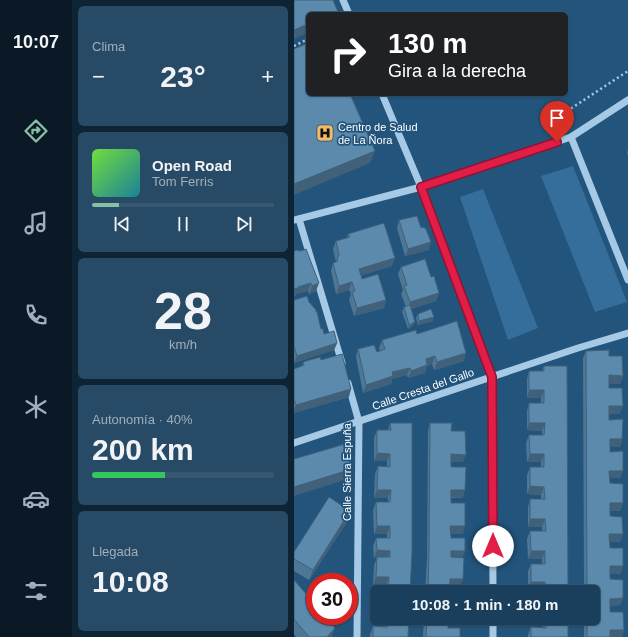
<!DOCTYPE html>
<html lang="es">
<head>
<meta charset="utf-8">
<style>
  :root { --surface:#1a3f5d; --page:#274a66; --text:#f1f3f6; --muted:#9fafbc; --line:#385872; --accent:#8abfa5 }
  body { margin:0; font-family:Helvetica,sans-serif; background:var(--page); color:var(--text); height:100vh; display:flex; flex-direction:column; font-size:15px; white-space:nowrap }
  * { box-sizing:border-box; margin:0 }
  p { font-size:13px; color:var(--muted) }
  .icon { flex:none; width:22px; height:22px; fill:none; stroke:currentColor; stroke-width:2; stroke-linecap:round; stroke-linejoin:round }
  .map { position:relative; flex:1; overflow:hidden }
  .panel { display:flex; flex-direction:column; gap:6px; padding:6px; background:#0e2333; width:222px }
  .panel>* { flex:none }
  .guide { position:absolute; left:12px; top:12px; width:262px; height:84px; border-radius:6px; box-shadow:0 1px 3px #0004,0 0 0 1px var(--line); background:#202124; color:#fff; overflow:hidden }
  .speed { position:absolute; left:12px; top:573px; display:flex; gap:8px; font-size:20px; font-weight:700; text-align:center }
  .speed>* { display:grid; place-content:center; width:52px; height:52px; border-radius:50%; background:var(--surface); box-shadow:0 1px 3px #0004,0 0 0 1px var(--line); line-height:1 }
  .speed .limit { border:6px solid #d22; background:#fff; color:#111 }
  .pin { position:absolute; display:grid; place-items:center; width:34px; height:34px; color:#fff; margin:-41px -17px; border-radius:50% 50% 50% 0; rotate:-45deg; box-shadow:0 0 4px #0007 }
  .pin .icon { rotate:45deg }
  .me { position:absolute; width:44px; margin:-22px; rotate:0deg; stroke-linejoin:round; filter:drop-shadow(0 0 3px #0008) }
  .turn { display:flex; align-items:center; gap:14px; height:84px; padding:0 16px; font-size:18px }
  .turn .icon { width:52px; height:52px; stroke-width:2.5 }
  .turn b { display:block; font-size:28px; line-height:34px }
  .big { font-size:30px; font-weight:600; line-height:1.1 }
  .panel .widget { flex:1; display:flex; flex-direction:column; justify-content:center; gap:6px; min-width:0; padding:0 14px; border-radius:6px; background:var(--page) }
  .panel .dial { align-items:center; gap:0 }
  .dial b { font-size:52px; line-height:1 }
  .song { display:flex; align-items:center; gap:12px }
  .cover { width:48px; height:48px; border-radius:6px; background:linear-gradient(135deg,hsl(100 70% 55%),hsl(190 70% 35%)) }
  .played { height:4px; border-radius:2px; background:linear-gradient(90deg,var(--accent) 15%,var(--line) 15%) }
  .keys { display:flex; justify-content:space-around; direction:ltr }
  .heat { display:flex; justify-content:space-between; align-items:center; font-size:22px; direction:ltr }
  .charge { height:6px; border-radius:3px; background:linear-gradient(90deg,#34c759 40%,var(--line) 0) }
  .trip { position:absolute; left:76px; top:585px; width:230px; height:40px; border-radius:6px; background:var(--surface); box-shadow:0 1px 3px #0004,0 0 0 1px var(--line); font-weight:600; line-height:40px; text-align:center }
  main { display:flex; flex:1; min-height:0 }
  .dock { display:flex; flex-direction:column; width:72px; justify-content:space-around; align-items:center; background:#0a1925; color:var(--muted) }
  .dock .icon { width:28px; height:28px }
  .dock .active { color:var(--accent) }
  .dock b { font-size:18px; color:var(--text) }
  .map>svg:first-child { display:block }
  .green { fill:#356e9a }
  .lines { fill:none; stroke-linecap:round; stroke-linejoin:round }
  .path { stroke:#a6cae6; stroke-width:2.5; stroke-dasharray:2 3; stroke-linecap:butt }
  .minor { stroke:#a6cae6; stroke-width:7 }
  .wall { fill:#4e7795 }
  .shaded-wall { fill:#406179 }
  .building { fill:#5b8aad; stroke:#406179 }
  .route-casing { stroke:#92132f; stroke-width:10 }
  .route { stroke:#e11d48; stroke-width:7 }
  .labels { text-anchor:middle; dominant-baseline:central; stroke-width:3.5; stroke-linejoin:round; paint-order:stroke }
  .poi-label { font-size:11px; fill:#fff; stroke:#22547c; text-anchor:start }
  .street-label { font-size:11px; fill:#fff; stroke:#22547c }
</style>
</head>
<body>
<main>
<nav class="dock">
<b>10:07</b>
<svg class="icon active" aria-label="directions" viewBox="0 0 24 24"><path d="M12 3l9 9-9 9-9-9zM9 14v-3h6M13 9l2 2-2 2"/></svg>
<svg class="icon" aria-label="music" viewBox="0 0 24 24"><path d="M9 18V5l10-2v13"/><circle cx="6" cy="18" r="3"/><circle cx="16" cy="16" r="3"/></svg>
<svg class="icon" aria-label="phone" viewBox="0 0 24 24"><path d="M5 4h4l2 5-3 2q2 4 5 5l2-3 5 2v4C11 20 4 13 5 4z"/></svg>
<svg class="icon" aria-label="climate" viewBox="0 0 24 24"><path d="M12 3v18M4 7l16 10M4 17L20 7"/></svg>
<svg class="icon" aria-label="car" viewBox="0 0 24 24"><path d="M5 17H2v-5l4-1 3-4h7l3 4 3 1v5h-3M9 17h6M6 11h13"/><circle cx="7" cy="17" r="2"/><circle cx="17" cy="17" r="2"/></svg>
<svg class="icon" aria-label="filters" viewBox="0 0 24 24"><path d="M4 7h16M4 17h16"/><circle cx="9" cy="7" r="2"/><circle cx="15" cy="17" r="2"/></svg>
</nav>
<section class="panel">
<div class="widget"><p>Clima</p>
<div class="heat"><a>−</a><b class="big">23°</b><a>+</a></div>
</div>
<div class="widget">
<div class="song"><i class="cover"></i><div><b>Open Road</b><p>Tom Ferris</p></div></div>
<div class="played"></div>
<div class="keys"><svg class="icon" aria-label="previous" viewBox="0 0 24 24"><path d="M18 5L8 12l10 7zM5 5v14"/></svg><svg class="icon" aria-label="pause" viewBox="0 0 24 24"><path d="M8 5v14M16 5v14"/></svg><svg class="icon" aria-label="next" viewBox="0 0 24 24"><path d="M6 5l10 7-10 7zM19 5v14"/></svg></div>
</div>
<div class="widget dial"><b>28</b><p>km/h</p></div>
<div class="widget"><p>Autonomía · 40%</p><b class="big">200 km</b><div class="charge"></div></div>
<div class="widget"><p>Llegada</p><b class="big">10:08</b></div>
</section>
<div class="map">
<svg width="334" height="637" viewBox="0 0 334 637">
  <rect width="100%" height="100%" fill="#22547c"/>
  <!-- green -->
  <g class="green">
    <path d="M 279,166 L 333,302 L 301,312 L 247,176 Z"/>
    <path d="M 189,189 L 244,328 L 214,340 L 166,197 Z"/>
  </g>
  <g class="lines">
    <!-- path -->
    <g class="path">
      <path d="M 0,46 L 14,39"/>
      <path d="M 269,125 L 264,117 L 334,71"/>
    </g>
    <!-- minor -->
    <g class="minor">
      <path d="M 49,0 L 55,14"/>
      <path d="M 88,94 L 127,187 L 198,377 L 199,592"/>
      <path d="M 277,137 L 334,280"/>
      <path d="M 5,219 L 48,363"/>
      <path d="M 0,220 L 127,187 L 277,137 L 334,100"/>
      <path d="M 54,383 L 65,422 L 63,637"/>
      <path d="M 0,443 L 284,348 L 334,333"/>
      <path d="M 199,618 L 199,637"/>
    </g>
  </g>
  <!-- wall -->
  <g class="wall">
    <path d="M 334,148 L 334,155 L 333,153 Z"/>
    <path d="M 105,220 L 135,250 L 111,256 L 103,228 Z"/>
    <path d="M 54,234 L 98,266 L 67,275 L 68,279 L 92,300 L 90,308 L 60,316 L 55,300 L 57,294 L 55,290 L 42,294 L 37,271 L 39,263 L 42,262 L 39,249 L 42,241 L 53,238 Z"/>
    <path d="M 0,252 L 22,291 L 15,294 L 14,291 L 2,294 L 2,296 L 0,296 Z"/>
    <path d="M 107,267 L 137,277 L 145,293 L 142,301 L 117,309 L 119,326 L 114,329 L 108,312 L 110,307 L 112,307 L 107,294 L 109,290 L 104,274 Z"/>
    <path d="M 0,300 L 15,302 L 22,312 L 27,329 L 30,334 L 43,343 L 40,350 L 0,363 Z"/>
    <path d="M 124,314 L 139,321 L 124,325 L 122,318 Z"/>
    <path d="M 123,334 L 170,361 L 140,370 L 138,364 L 133,366 L 131,373 L 114,378 L 113,375 L 98,379 L 97,384 L 69,393 L 62,357 L 64,349 L 83,352 L 86,351 L 85,348 L 88,340 Z"/>
    <path d="M 292,351 L 315,356 L 329,376 L 326,384 L 315,383 L 315,388 L 326,414 L 315,414 L 315,420 L 328,439 L 326,447 L 316,446 L 316,452 L 329,471 L 326,478 L 315,478 L 316,483 L 329,503 L 326,511 L 316,511 L 316,516 L 329,534 L 326,542 L 316,542 L 316,548 L 327,574 L 316,574 L 316,579 L 329,598 L 326,605 L 316,606 L 316,612 L 330,630 L 328,637 L 290,637 L 290,618 L 299,618 L 299,592 L 290,592 L 289,358 Z"/>
    <path d="M 27,360 L 55,397 L 0,413 L 0,369 L 8,366 L 9,362 Z"/>
    <path d="M 250,366 L 274,592 L 248,592 L 248,590 L 234,590 L 234,571 L 237,564 L 248,564 L 248,559 L 234,559 L 233,539 L 236,531 L 248,531 L 248,527 L 234,527 L 234,507 L 236,499 L 247,499 L 247,495 L 233,494 L 233,475 L 236,467 L 247,467 L 247,462 L 233,462 L 232,443 L 235,435 L 248,435 L 248,431 L 233,430 L 233,411 L 235,403 L 247,403 L 247,398 L 233,398 L 233,379 L 235,371 L 248,371 Z"/>
    <path d="M 96,423 L 116,592 L 92,592 L 92,585 L 79,585 L 80,565 L 83,558 L 80,558 L 79,546 L 82,538 L 93,538 L 93,534 L 80,534 L 79,510 L 82,502 L 94,502 L 94,498 L 80,498 L 81,474 L 84,466 L 93,467 L 93,461 L 80,461 L 80,438 L 83,430 L 94,430 Z"/>
    <path d="M 136,423 L 157,431 L 169,462 L 157,462 L 157,467 L 169,498 L 157,498 L 157,503 L 169,534 L 157,534 L 157,538 L 168,558 L 166,587 L 156,587 L 156,592 L 131,592 L 133,559 L 134,431 Z"/>
    <path d="M 53,522 L 15,580 L 0,571 L 0,552 Z"/>
    <path d="M 0,580 L 38,637 L 2,637 L 0,634 Z"/>
    <path d="M 80,592 L 83,618 L 115,618 L 114,637 L 76,637 L 76,634 L 79,626 L 91,626 L 91,620 L 77,621 L 77,600 Z"/>
    <path d="M 130,618 L 166,618 L 165,622 L 154,622 L 154,628 L 166,637 L 129,637 Z"/>
    <path d="M 234,618 L 274,618 L 274,637 L 234,637 L 234,635 L 237,627 L 249,628 L 249,623 L 234,622 Z"/>
  </g>
  <!-- shaded-wall -->
  <g class="shaded-wall">
    <path d="M 14,24 L 14,33 L 0,39 L 0,30 Z"/>
    <path d="M 52,94 L 60,94 L 58,98 L 49,102 Z"/>
    <path d="M 81,151 L 76,163 L 0,195 L 0,184 Z"/>
    <path d="M 137,242 L 135,250 L 111,256 L 114,249 Z"/>
    <path d="M 101,258 L 98,266 L 63,277 L 65,269 Z"/>
    <path d="M 58,282 L 55,290 L 42,294 L 45,286 Z"/>
    <path d="M 17,283 L 14,291 L 2,294 L 2,296 L 0,296 L 0,289 L 4,287 Z"/>
    <path d="M 25,283 L 22,291 L 15,294 L 18,286 Z"/>
    <path d="M 145,293 L 142,301 L 113,310 L 116,302 Z"/>
    <path d="M 92,300 L 90,308 L 60,316 L 63,308 Z"/>
    <path d="M 140,317 L 139,321 L 124,325 L 125,321 Z"/>
    <path d="M 121,322 L 119,326 L 114,329 L 115,325 Z"/>
    <path d="M 43,343 L 40,350 L 0,363 L 3,356 Z"/>
    <path d="M 172,353 L 170,361 L 140,370 L 143,362 Z"/>
    <path d="M 141,356 L 138,364 L 133,366 L 131,373 L 114,378 L 117,371 L 132,359 Z"/>
    <path d="M 116,368 L 113,375 L 98,379 L 97,384 L 69,393 L 72,385 L 98,372 Z"/>
    <path d="M 315,375 L 329,376 L 326,384 L 312,383 Z"/>
    <path d="M 57,389 L 55,397 L 0,413 L 0,410 L 2,405 Z"/>
    <path d="M 235,390 L 250,390 L 247,398 L 233,398 Z"/>
    <path d="M 315,406 L 329,406 L 326,414 L 312,414 Z"/>
    <path d="M 235,423 L 251,423 L 248,431 L 233,430 Z"/>
    <path d="M 316,439 L 328,439 L 326,447 L 313,446 Z"/>
    <path d="M 83,453 L 96,454 L 93,461 L 80,461 Z"/>
    <path d="M 157,454 L 172,455 L 169,462 L 154,462 Z"/>
    <path d="M 236,454 L 250,454 L 247,462 L 233,462 Z"/>
    <path d="M 58,469 L 54,479 L 0,496 L 0,487 Z"/>
    <path d="M 315,471 L 329,471 L 326,478 L 312,478 Z"/>
    <path d="M 236,486 L 250,487 L 247,495 L 233,494 Z"/>
    <path d="M 83,490 L 97,490 L 94,498 L 80,498 Z"/>
    <path d="M 157,490 L 171,490 L 169,498 L 154,497 Z"/>
    <path d="M 316,503 L 329,503 L 326,511 L 313,511 Z"/>
    <path d="M 56,511 L 53,522 L 15,580 L 19,570 Z"/>
    <path d="M 236,519 L 251,519 L 248,527 L 234,527 Z"/>
    <path d="M 83,526 L 96,526 L 93,534 L 80,534 Z"/>
    <path d="M 156,526 L 171,526 L 169,534 L 154,534 Z"/>
    <path d="M 315,534 L 329,534 L 326,542 L 312,542 Z"/>
    <path d="M 83,550 L 96,551 L 94,558 L 80,558 Z"/>
    <path d="M 157,551 L 171,551 L 168,558 L 154,559 Z"/>
    <path d="M 237,551 L 251,551 L 248,559 L 234,559 Z"/>
    <path d="M 316,566 L 329,566 L 327,574 L 313,574 Z"/>
    <path d="M 82,577 L 95,577 L 92,585 L 79,585 Z"/>
    <path d="M 156,579 L 169,579 L 166,587 L 153,587 Z"/>
    <path d="M 237,582 L 251,582 L 248,590 L 234,590 Z"/>
    <path d="M 329,598 L 326,605 L 313,607 L 316,599 Z"/>
    <path d="M 80,613 L 83,613 L 83,618 L 92,618 L 91,620 L 77,621 Z"/>
    <path d="M 152,618 L 166,618 L 165,622 L 151,622 Z"/>
    <path d="M 235,618 L 250,618 L 249,623 L 234,622 Z"/>
    <path d="M 41,628 L 38,637 L 33,637 Z"/>
    <path d="M 316,630 L 330,630 L 328,637 L 313,637 Z"/>
  </g>
  <!-- building -->
  <g class="building">
    <path d="M 0,0 L 39,0 L 44,12 L 38,14 L 14,14 L 14,24 L 0,30 Z"/>
    <path d="M 14,43 L 14,94 L 56,94 L 81,151 L 0,184 L 0,49 Z"/>
    <path d="M 123,216 L 127,228 L 129,227 L 132,229 L 137,242 L 114,249 L 105,220 Z"/>
    <path d="M 90,223 L 101,258 L 65,269 L 68,279 L 84,274 L 92,300 L 63,308 L 58,292 L 61,291 L 58,282 L 45,286 L 39,263 L 44,261 L 43,259 L 45,255 L 42,241 L 56,237 L 54,234 Z"/>
    <path d="M 12,249 L 25,283 L 18,286 L 17,283 L 4,287 L 4,288 L 0,289 L 0,252 L 2,250 L 7,251 Z"/>
    <path d="M 131,259 L 137,277 L 140,276 L 145,293 L 116,302 L 110,286 L 113,285 L 107,267 Z"/>
    <path d="M 13,296 L 15,302 L 22,310 L 22,312 L 23,312 L 27,329 L 29,329 L 30,334 L 40,331 L 43,343 L 3,356 L 0,346 L 0,300 Z"/>
    <path d="M 116,305 L 121,322 L 115,325 L 110,307 Z"/>
    <path d="M 137,309 L 140,317 L 125,321 L 124,314 Z"/>
    <path d="M 163,321 L 172,353 L 143,362 L 141,356 L 132,359 L 133,365 L 117,371 L 116,368 L 98,372 L 99,376 L 72,385 L 64,349 L 80,345 L 83,352 L 91,349 L 88,340 L 122,330 L 123,334 Z"/>
    <path d="M 315,350 L 315,356 L 328,356 L 329,376 L 315,375 L 315,388 L 328,388 L 329,406 L 315,406 L 315,420 L 329,419 L 328,439 L 316,439 L 316,452 L 329,451 L 329,471 L 315,471 L 316,483 L 329,484 L 329,503 L 316,503 L 316,516 L 328,517 L 329,534 L 315,534 L 316,548 L 329,548 L 329,566 L 316,566 L 316,579 L 329,580 L 329,598 L 316,599 L 316,612 L 329,612 L 330,630 L 316,630 L 316,637 L 293,637 L 293,618 L 299,618 L 299,592 L 293,592 L 292,351 Z"/>
    <path d="M 48,354 L 57,389 L 2,405 L 0,399 L 0,369 L 10,365 L 9,362 L 26,357 L 27,360 Z"/>
    <path d="M 250,366 L 273,366 L 274,592 L 251,592 L 251,582 L 237,582 L 237,564 L 251,564 L 251,551 L 237,551 L 236,531 L 252,531 L 251,519 L 236,519 L 236,499 L 251,499 L 250,487 L 236,486 L 236,467 L 250,467 L 250,454 L 236,454 L 235,435 L 250,435 L 251,423 L 235,423 L 235,403 L 250,403 L 250,390 L 235,390 L 235,371 L 250,371 Z"/>
    <path d="M 96,423 L 118,423 L 118,551 L 116,592 L 89,592 L 94,592 L 95,577 L 82,577 L 83,557 L 96,557 L 96,551 L 83,550 L 82,538 L 96,538 L 96,526 L 83,526 L 82,502 L 96,502 L 97,490 L 83,490 L 84,466 L 96,467 L 96,454 L 83,453 L 83,430 L 97,430 Z"/>
    <path d="M 136,423 L 158,423 L 157,431 L 171,431 L 172,455 L 157,454 L 157,467 L 172,467 L 171,490 L 157,490 L 157,503 L 171,503 L 171,526 L 156,526 L 157,538 L 171,538 L 171,551 L 157,551 L 157,557 L 170,558 L 169,579 L 156,579 L 156,592 L 134,592 L 135,551 Z"/>
    <path d="M 51,444 L 58,469 L 0,487 L 0,459 Z"/>
    <path d="M 35,497 L 56,511 L 19,570 L 0,559 L 0,552 Z"/>
    <path d="M 0,580 L 21,604 L 21,616 L 31,616 L 41,628 L 33,637 L 15,637 L 0,619 Z"/>
    <rect x="80" y="592" width="3" height="21"/>
    <path d="M 94,618 L 115,618 L 114,637 L 79,637 L 79,626 L 93,627 Z"/>
    <path d="M 133,618 L 154,618 L 154,628 L 166,628 L 166,637 L 132,637 Z"/>
    <path d="M 252,618 L 274,618 L 274,637 L 237,637 L 237,627 L 252,628 Z"/>
  </g>
  <g class="lines">
    <defs>
      <path id="route" d="M 199,546 L 198,377 L 127,187 L 263,142"/>
    </defs>
    <!-- route casing -->
    <use href="#route" class="route-casing"/>
    <!-- route -->
    <use href="#route" class="route"/>
  </g>
  <!-- icons -->
  <defs>
    <symbol id="hospital-square" viewBox="-11 -11 22 22"><rect x="-9" y="-9" width="18" height="18" rx="4" fill="#f1b968" stroke="#22547c"/><path d="M-5-5h3v3.5h4V-5h3V5h-3V1.5h-4V5h-3Z" fill="#111"/></symbol>
  </defs>
  <g fill-rule="evenodd">
    <use href="#hospital-square" x="21" y="123" width="20" height="20"/>
  </g>
  <g class="labels">
    <!-- poi labels -->
    <g class="poi-label">
      <text x="44" y="127">Centro de Salud<tspan x="44" dy="13">de La Ñora</tspan></text>
    </g>
    <!-- street labels -->
    <g class="street-label">
      <text transform="translate(129 389) rotate(-19)">Calle Cresta del Gallo</text>
      <text transform="translate(53 472) rotate(-90)">Calle Sierra Espuña</text>
    </g>
  </g>
</svg>
<div class="speed"><div class="limit">30</div></div>
<div class="pin" style="left:263px;top:142px;background:#d93025"><svg class="icon" aria-label="arrive" viewBox="0 0 24 24"><path d="M6 21V4h12l-3 4 3 4H6"/></svg></div>
<svg class="me" style="left:199px;top:546px" viewBox="-20 -20 40 40"><circle r="19" fill="#fff"/><path d="M0-13L10 11 0 6-10 11z" fill="#e11d48"/></svg>
<div class="trip">10:08 · 1 min · 180 m</div>
<div class="guide">
<div class="turn"><svg class="icon" aria-label="right" viewBox="0 0 24 24"><path d="M7 20v-9h11M14 6l5 5-5 5"/></svg><div><b>130 m</b>Gira a la derecha</div></div>
</div>
</div>
</main>
</body>
</html>
